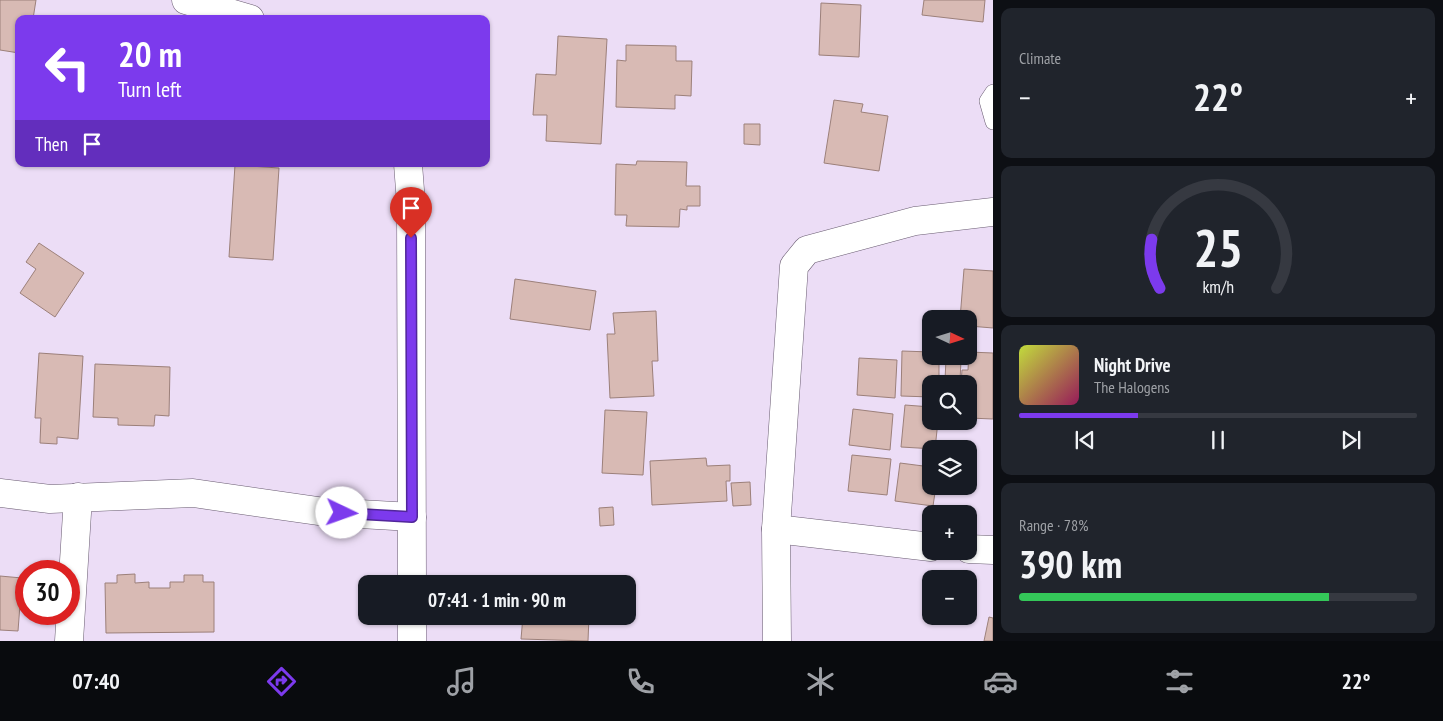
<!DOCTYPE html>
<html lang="en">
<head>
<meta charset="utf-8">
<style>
  :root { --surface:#171b24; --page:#20242c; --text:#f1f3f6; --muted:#9ea1a6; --line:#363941; --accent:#7c3aed }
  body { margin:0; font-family:"PT Sans Narrow",sans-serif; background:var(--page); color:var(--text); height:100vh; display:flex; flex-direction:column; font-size:19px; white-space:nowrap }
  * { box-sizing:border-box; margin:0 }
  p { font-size:16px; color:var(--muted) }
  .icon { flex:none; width:28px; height:28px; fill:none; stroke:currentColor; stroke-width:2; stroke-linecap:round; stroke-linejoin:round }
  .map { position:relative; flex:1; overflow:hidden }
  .panel { display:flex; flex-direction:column; gap:8px; padding:8px; background:#0d0f14; width:450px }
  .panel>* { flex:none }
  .top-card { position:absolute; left:15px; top:15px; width:475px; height:152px; border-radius:10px; box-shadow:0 1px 4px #0004; background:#7c3aed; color:#fff; overflow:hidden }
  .needle { width:32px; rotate:94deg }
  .controls { position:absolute; left:922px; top:310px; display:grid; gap:10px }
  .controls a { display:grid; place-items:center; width:55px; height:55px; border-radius:10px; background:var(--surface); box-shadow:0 1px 4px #0004; font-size:25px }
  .speed { position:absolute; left:15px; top:560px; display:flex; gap:10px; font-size:25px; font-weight:700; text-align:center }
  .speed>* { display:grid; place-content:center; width:65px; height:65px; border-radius:50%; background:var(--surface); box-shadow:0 1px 4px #0004; line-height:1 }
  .speed .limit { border:8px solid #d22; background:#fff; color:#111 }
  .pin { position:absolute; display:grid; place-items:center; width:42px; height:42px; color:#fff; margin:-51px -21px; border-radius:50% 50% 50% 0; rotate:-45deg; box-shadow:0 0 5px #0007 }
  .pin .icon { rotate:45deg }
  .me { position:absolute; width:55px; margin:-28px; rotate:93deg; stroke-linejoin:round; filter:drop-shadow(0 0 4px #0008) }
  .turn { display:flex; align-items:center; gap:18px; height:105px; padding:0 20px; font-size:22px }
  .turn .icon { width:65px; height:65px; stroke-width:2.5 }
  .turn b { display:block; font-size:35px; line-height:42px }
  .then { display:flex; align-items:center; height:48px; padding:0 20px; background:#0003; gap:10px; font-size:19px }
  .big { font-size:38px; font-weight:700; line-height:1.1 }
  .panel .card { flex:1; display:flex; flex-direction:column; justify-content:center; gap:8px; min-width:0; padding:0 18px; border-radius:10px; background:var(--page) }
  .panel .dial { align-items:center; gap:0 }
  .dial svg { height:130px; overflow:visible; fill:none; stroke:var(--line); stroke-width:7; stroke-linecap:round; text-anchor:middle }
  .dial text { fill:var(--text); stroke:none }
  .song { display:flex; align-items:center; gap:15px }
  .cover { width:60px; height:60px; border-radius:8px; background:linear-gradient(135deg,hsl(70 70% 55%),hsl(330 70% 35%)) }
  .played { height:5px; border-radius:2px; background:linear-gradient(90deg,var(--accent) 30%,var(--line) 30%) }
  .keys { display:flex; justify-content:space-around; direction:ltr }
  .heat { display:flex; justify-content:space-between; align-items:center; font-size:28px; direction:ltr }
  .charge { height:8px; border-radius:4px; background:linear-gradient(90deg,#34c759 78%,var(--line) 0) }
  .trip { position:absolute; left:358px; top:575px; width:278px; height:50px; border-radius:10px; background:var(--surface); box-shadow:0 1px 4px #0004; font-weight:700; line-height:50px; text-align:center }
  .tab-bar { display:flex; height:80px; justify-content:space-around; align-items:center; background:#090b0e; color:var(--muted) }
  .tab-bar .icon { width:35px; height:35px }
  .tab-bar .on { color:var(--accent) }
  .tab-bar b { font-size:22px; color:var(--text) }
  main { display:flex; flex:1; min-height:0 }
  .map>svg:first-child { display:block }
  .building { fill:#d8bab4; stroke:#9c807a }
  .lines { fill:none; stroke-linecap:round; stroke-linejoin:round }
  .lane-casing { stroke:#695c71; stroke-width:16 }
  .street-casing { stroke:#695c71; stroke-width:29 }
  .lane { stroke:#fff; stroke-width:15 }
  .street { stroke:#fff; stroke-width:28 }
  .route-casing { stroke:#51269a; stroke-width:12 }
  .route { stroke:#7c3aed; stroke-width:9 }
</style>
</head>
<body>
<main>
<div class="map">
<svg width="993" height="641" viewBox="0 0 993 641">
  <rect width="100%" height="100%" fill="#ecddf6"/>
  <!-- building -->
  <g class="building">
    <path d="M 0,0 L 36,0 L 33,19 L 19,19 L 19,53 L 0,50 Z"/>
    <path d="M 924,0 L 985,0 L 983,22 L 922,15 Z"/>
    <path d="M 821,3 L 861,5 L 859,57 L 819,55 Z"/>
    <path d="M 558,36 L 607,39 L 601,144 L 546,141 L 547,115 L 533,115 L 536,74 L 556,75 Z"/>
    <path d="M 626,45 L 676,46 L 676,61 L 692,61 L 691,96 L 675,95 L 675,109 L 616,107 L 617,60 L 626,61 Z"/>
    <path d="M 834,100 L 863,104 L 861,112 L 888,116 L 879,171 L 824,163 Z"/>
    <path d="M 744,124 L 760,124 L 760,145 L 744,144 Z"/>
    <path d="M 637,161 L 687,162 L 686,186 L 700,186 L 700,206 L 687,206 L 687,210 L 680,209 L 679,227 L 626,226 L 627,215 L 615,215 L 616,164 L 636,165 Z"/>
    <path d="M 235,165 L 279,168 L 273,260 L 229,257 Z"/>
    <path d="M 39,243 L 84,273 L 55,317 L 20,293 L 36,269 L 26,262 Z"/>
    <path d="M 964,269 L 993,271 L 993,328 L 969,326 L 969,319 L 960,319 Z"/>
    <path d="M 515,279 L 596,291 L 590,330 L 510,319 Z"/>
    <path d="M 656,311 L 658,361 L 652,361 L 654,396 L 610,398 L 607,334 L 615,334 L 613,313 Z"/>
    <path d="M 902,351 L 931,352 L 931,356 L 939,356 L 939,384 L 931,384 L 931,397 L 901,396 Z"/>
    <path d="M 969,352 L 993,353 L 993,419 L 969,418 L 969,384 L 961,384 L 962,370 L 968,370 Z"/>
    <path d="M 39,353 L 83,356 L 78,439 L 57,437 L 57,444 L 40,443 L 41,418 L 35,418 Z"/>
    <path d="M 859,358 L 897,360 L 895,398 L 857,395 Z"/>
    <path d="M 946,359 L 961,360 L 960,381 L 945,380 Z"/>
    <path d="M 95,364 L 170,367 L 169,416 L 155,415 L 154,426 L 118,425 L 118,418 L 93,417 Z"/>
    <path d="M 905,405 L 931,407 L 931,421 L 938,421 L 935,449 L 901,447 Z"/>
    <path d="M 853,409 L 893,414 L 890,450 L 849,445 Z"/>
    <path d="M 605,410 L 647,412 L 643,475 L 602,473 Z"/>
    <path d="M 852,455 L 891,459 L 887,495 L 848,491 Z"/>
    <path d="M 706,458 L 707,466 L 730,465 L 730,481 L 726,481 L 727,501 L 652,505 L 650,461 Z"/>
    <path d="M 900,463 L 931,467 L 931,486 L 936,486 L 933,506 L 895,501 Z"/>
    <path d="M 750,482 L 751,505 L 733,506 L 731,483 Z"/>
    <path d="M 613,507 L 614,525 L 600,526 L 599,508 Z"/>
    <path d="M 135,574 L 135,583 L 149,582 L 149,588 L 170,588 L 170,582 L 184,582 L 184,575 L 203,575 L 203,582 L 214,582 L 214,632 L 106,633 L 105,583 L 117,583 L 117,575 Z"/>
    <path d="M 0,576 L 22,578 L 18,631 L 0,630 Z"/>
    <path d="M 523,616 L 589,616 L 588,641 L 521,639 Z"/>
    <path d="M 989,617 L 993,618 L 993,641 L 984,641 Z"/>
  </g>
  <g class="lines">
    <defs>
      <path id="lane" d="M 993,92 L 987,101 L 993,122"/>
      <g id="street">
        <path d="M 186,0 L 250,19"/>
        <path d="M 408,164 L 411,203 L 412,584"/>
        <path d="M 0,493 L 50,499 L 193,493 L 325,512 L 412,517"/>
        <path d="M 776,529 L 931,547"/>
        <path d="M 969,549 L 993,550"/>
        <path d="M 412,616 L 412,641"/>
        <path d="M 69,641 L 78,497"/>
        <path d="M 777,641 L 776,529 L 794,266 L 807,250 L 915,221 L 993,212"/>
      </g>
    </defs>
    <!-- lane casing -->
    <use href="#lane" class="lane-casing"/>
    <!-- street casing -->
    <use href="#street" class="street-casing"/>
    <!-- lane -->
    <use href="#lane" class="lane"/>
    <!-- street -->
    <use href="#street" class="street"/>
  </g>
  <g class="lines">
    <defs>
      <path id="route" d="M 342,513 L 412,517 L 411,238"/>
    </defs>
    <!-- route casing -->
    <use href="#route" class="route-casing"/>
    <!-- route -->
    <use href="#route" class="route"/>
  </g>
</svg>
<div class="controls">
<a><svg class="needle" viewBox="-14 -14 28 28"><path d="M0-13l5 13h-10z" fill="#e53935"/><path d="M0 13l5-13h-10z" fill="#9ea1a6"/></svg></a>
<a><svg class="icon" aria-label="search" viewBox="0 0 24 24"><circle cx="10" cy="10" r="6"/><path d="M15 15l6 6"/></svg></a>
<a><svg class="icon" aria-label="layers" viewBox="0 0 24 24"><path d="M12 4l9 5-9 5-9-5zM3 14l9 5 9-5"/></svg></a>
<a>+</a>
<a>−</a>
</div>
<div class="speed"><div class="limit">30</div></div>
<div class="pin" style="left:411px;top:238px;background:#d93025"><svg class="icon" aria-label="arrive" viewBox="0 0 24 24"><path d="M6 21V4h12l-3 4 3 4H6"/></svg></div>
<svg class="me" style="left:342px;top:513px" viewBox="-20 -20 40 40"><circle r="19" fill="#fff"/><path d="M0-13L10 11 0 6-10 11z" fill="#7c3aed"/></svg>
<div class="trip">07:41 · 1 min · 90 m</div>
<div class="top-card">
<div class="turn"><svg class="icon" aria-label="left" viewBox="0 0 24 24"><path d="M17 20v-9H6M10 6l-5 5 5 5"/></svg><div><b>20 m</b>Turn left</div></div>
<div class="then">Then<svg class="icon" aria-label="arrive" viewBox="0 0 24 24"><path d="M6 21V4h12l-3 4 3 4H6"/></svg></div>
</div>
</div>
<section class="panel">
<div class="card"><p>Climate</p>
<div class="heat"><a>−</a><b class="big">22°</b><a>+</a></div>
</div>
<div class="card dial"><svg viewBox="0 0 100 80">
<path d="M14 69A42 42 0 1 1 86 69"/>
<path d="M14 69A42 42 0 0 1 9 39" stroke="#7c3aed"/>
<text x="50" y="56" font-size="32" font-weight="700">25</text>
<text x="50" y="72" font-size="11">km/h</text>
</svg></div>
<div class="card">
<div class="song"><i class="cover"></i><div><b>Night Drive</b><p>The Halogens</p></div></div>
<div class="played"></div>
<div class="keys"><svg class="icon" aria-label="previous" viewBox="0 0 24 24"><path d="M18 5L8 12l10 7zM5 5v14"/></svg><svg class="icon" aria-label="pause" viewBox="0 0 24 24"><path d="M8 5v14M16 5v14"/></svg><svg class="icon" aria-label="next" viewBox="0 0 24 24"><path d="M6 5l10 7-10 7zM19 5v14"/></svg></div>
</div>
<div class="card"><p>Range · 78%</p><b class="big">390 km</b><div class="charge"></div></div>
</section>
</main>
<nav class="tab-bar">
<b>07:40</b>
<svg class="icon on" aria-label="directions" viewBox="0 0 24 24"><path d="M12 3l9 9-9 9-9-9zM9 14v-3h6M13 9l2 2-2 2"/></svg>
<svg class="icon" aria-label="music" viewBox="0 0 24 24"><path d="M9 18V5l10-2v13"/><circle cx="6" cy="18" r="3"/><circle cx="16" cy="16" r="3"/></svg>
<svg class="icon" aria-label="phone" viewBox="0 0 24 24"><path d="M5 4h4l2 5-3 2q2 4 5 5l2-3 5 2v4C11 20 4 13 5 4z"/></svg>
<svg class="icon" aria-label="climate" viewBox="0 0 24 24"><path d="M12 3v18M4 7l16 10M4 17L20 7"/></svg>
<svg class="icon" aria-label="car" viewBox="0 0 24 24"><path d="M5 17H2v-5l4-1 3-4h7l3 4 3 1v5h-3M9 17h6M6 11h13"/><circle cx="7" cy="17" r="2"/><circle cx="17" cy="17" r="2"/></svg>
<svg class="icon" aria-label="filters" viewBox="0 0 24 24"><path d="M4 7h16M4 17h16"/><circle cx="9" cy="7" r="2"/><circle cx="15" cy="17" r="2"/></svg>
<b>22°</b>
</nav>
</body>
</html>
